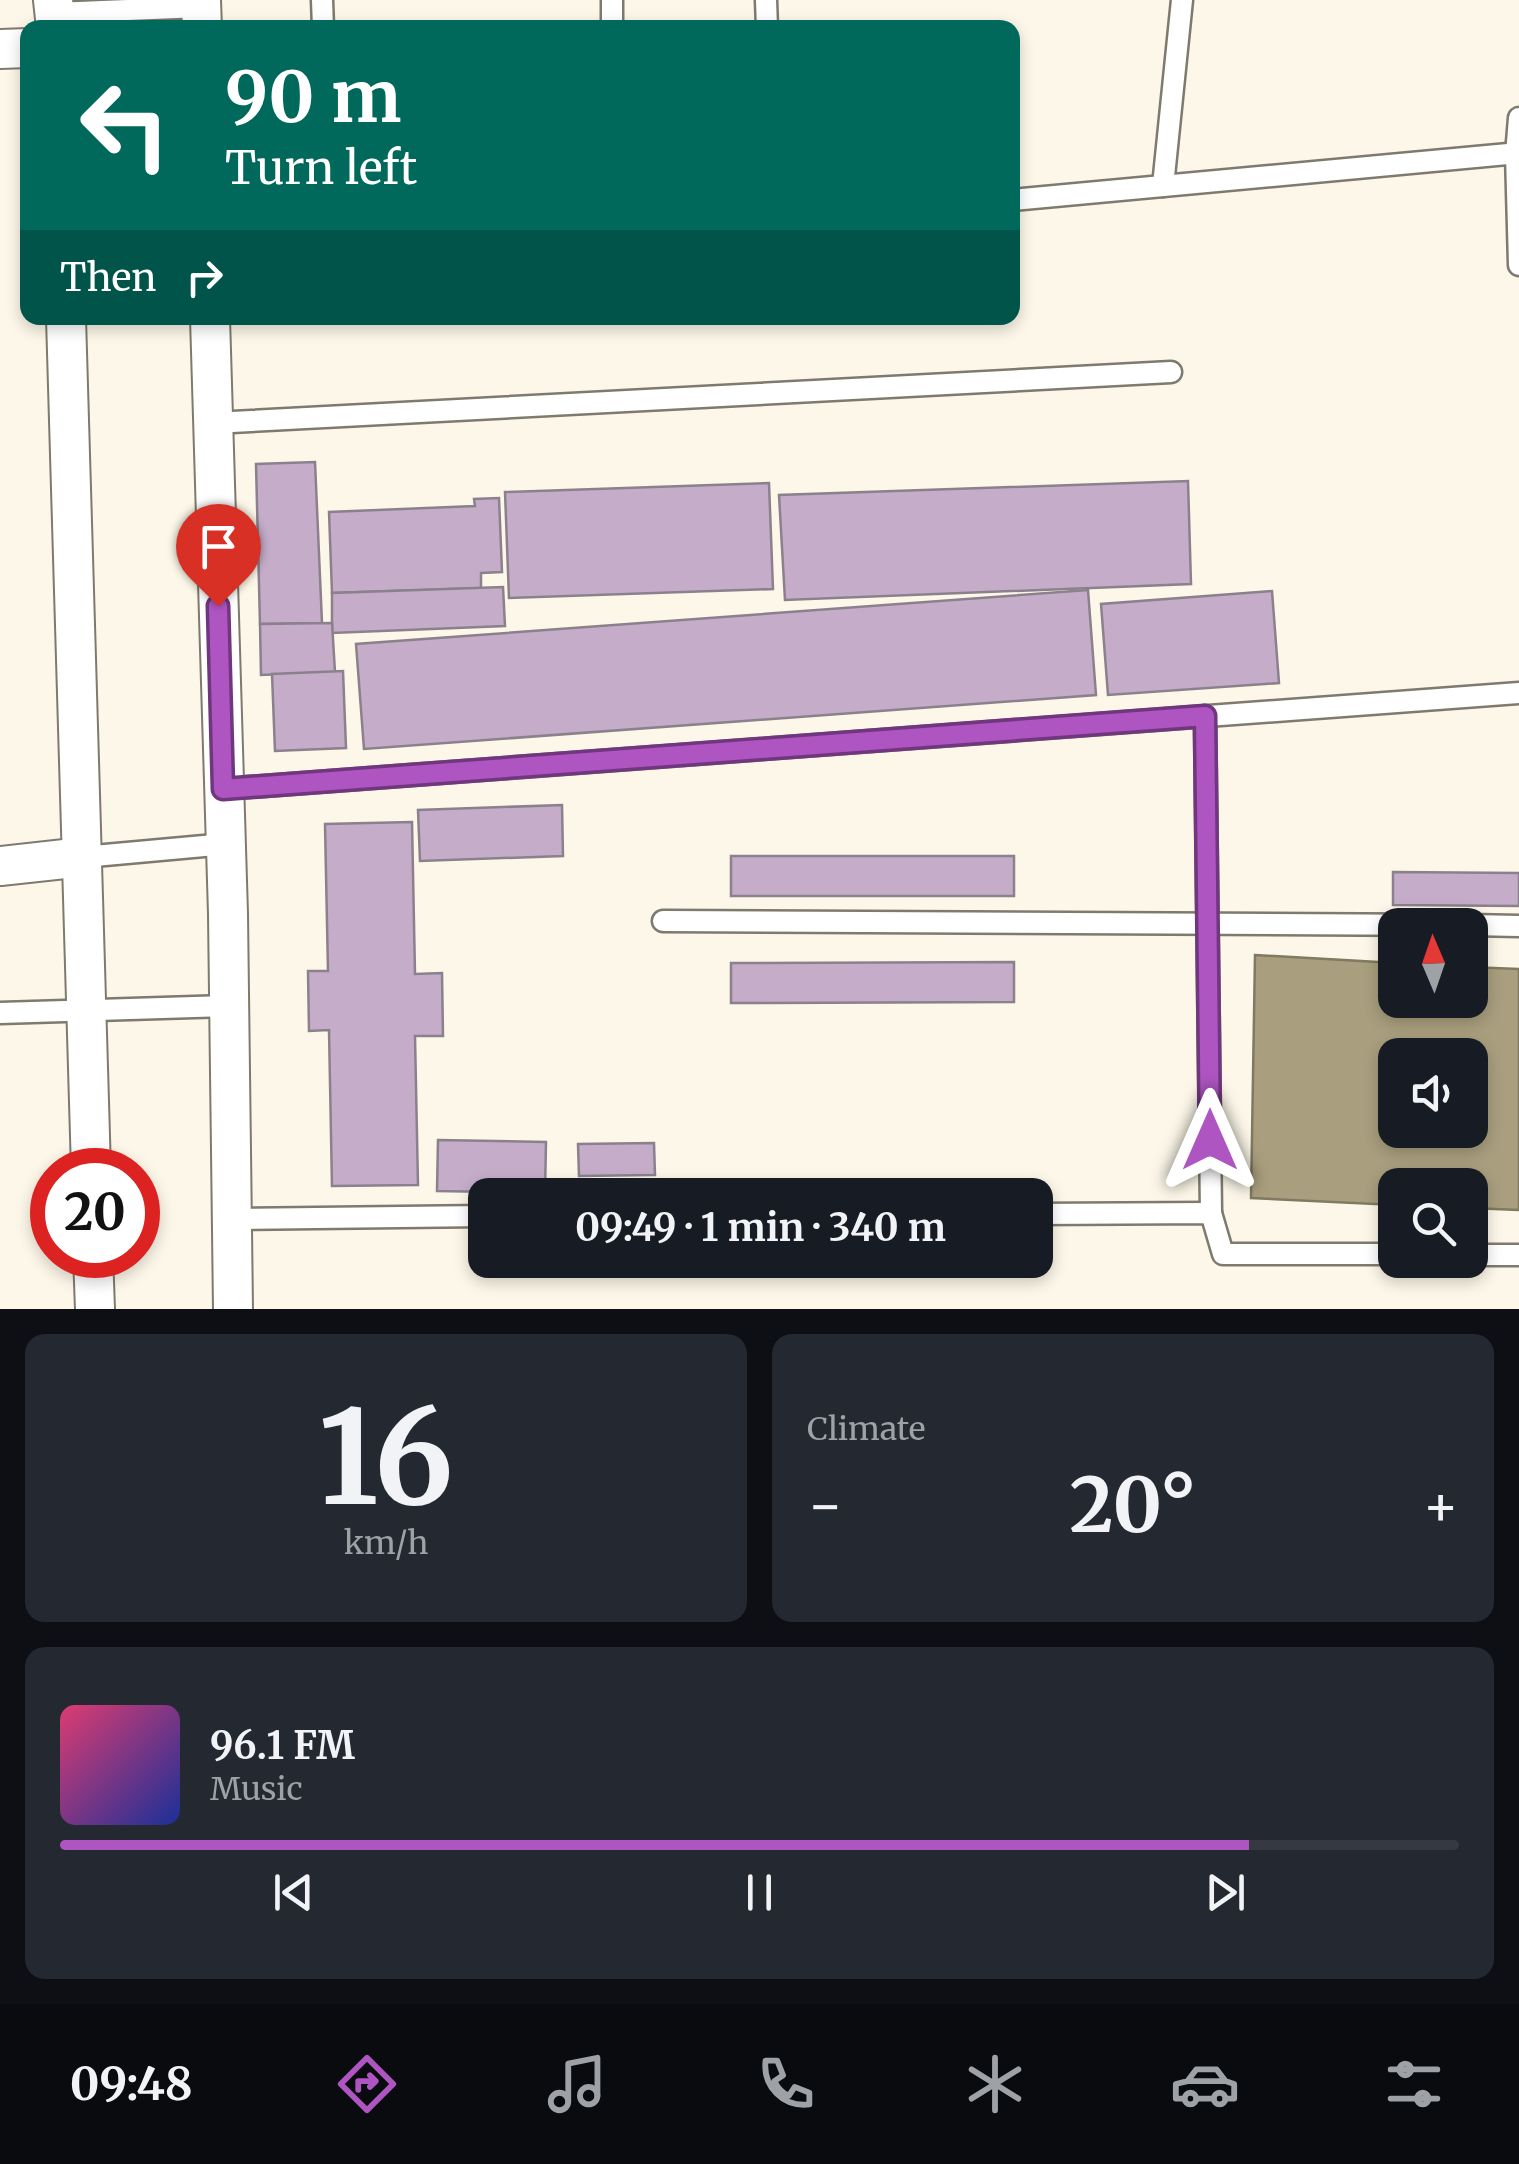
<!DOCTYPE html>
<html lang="en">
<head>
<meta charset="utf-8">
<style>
  :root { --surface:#171b24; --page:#242831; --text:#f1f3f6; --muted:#9ea1a6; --line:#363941; --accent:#ae55c2 }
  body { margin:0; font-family:Merriweather,serif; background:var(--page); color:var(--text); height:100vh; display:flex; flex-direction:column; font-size:38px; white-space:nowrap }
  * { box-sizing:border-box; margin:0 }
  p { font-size:32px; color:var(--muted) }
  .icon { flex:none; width:55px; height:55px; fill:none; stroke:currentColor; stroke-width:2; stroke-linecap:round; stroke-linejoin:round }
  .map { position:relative; height:1309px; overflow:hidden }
  .sheet { display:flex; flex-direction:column; gap:25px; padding:25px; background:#0d0f14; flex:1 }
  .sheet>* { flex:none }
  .hud { position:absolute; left:20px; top:20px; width:1000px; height:305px; border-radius:20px; box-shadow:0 5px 15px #0003; background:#00695c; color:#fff; overflow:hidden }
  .needle { width:65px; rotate:358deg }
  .fabs { position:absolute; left:1378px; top:908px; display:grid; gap:20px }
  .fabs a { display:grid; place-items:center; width:110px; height:110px; border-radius:20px; background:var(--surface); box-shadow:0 5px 15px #0003; font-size:50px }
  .speed { position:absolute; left:30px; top:1148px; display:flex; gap:20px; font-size:50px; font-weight:700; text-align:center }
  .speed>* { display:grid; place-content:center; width:130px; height:130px; border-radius:50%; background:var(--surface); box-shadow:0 5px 15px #0003; line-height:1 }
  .speed .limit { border:15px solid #d22; background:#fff; color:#111 }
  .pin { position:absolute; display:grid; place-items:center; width:85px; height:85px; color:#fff; margin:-102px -42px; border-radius:50% 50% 50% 0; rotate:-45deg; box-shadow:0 0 10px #0007 }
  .pin .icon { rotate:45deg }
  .me { position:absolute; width:110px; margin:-55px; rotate:0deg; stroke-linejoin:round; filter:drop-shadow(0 0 8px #0008) }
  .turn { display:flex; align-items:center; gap:35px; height:210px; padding:0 40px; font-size:45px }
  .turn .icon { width:130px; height:130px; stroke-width:2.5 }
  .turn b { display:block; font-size:70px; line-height:85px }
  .then { display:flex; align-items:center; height:95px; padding:0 40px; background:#0003; gap:20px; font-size:38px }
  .big { font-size:75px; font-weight:700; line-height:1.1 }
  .sheet .widget { flex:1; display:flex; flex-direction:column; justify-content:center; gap:15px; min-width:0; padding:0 35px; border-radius:20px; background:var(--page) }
  .sheet .dial { align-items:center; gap:0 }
  .dial b { font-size:130px; line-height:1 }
  .song { display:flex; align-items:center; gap:30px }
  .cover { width:120px; height:120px; border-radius:15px; background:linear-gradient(135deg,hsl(340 70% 55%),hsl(230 70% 35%)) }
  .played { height:10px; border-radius:5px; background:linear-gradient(90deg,var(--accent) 85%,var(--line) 85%) }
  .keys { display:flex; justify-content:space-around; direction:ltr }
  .heat { display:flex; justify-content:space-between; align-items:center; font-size:55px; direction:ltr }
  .sheet .tiles { flex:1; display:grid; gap:25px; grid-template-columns:1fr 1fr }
  .widget:last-child { grid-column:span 2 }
  .trip { position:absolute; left:468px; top:1178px; width:585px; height:100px; border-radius:20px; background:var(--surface); box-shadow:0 5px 15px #0003; font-weight:700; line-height:100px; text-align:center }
  .menu { display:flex; height:160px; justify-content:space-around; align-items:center; background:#090b0e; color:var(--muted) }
  .menu .icon { width:70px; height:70px }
  .menu .active { color:var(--accent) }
  .menu b { font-size:45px; color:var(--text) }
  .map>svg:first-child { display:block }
  .water { fill:#a99f7e; stroke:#817a61; stroke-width:2.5; fill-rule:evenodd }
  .building { fill:#c5adca; stroke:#8a818c; stroke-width:2.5 }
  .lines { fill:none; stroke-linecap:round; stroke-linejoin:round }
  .lane-casing { stroke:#7e7a6d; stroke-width:25 }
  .street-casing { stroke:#7e7a6d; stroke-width:42 }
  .lane { stroke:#fff; stroke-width:20 }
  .street { stroke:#fff; stroke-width:38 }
  .route-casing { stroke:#71377e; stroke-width:25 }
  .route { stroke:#ae55c2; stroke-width:18 }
</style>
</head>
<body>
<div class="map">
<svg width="1519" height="1309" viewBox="0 0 1519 1309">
  <rect width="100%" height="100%" fill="#fcf7e8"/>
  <!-- water -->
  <path class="water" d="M 1255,955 L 1395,963 L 1395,1000 L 1470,1000 L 1470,967 L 1519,969 L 1519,1210 L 1470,1208 L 1470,1185 L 1395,1185 L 1395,1205 L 1251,1198 ZM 1395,1055 L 1470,1055 L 1470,1130 L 1395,1130 Z"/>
  <!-- building -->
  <g class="building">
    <path d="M 315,462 L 322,623 L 260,624 L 256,464 Z"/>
    <path d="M 1188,481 L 1191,584 L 785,600 L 779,495 Z"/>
    <path d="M 769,483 L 773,589 L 509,598 L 505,492 Z"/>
    <path d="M 499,498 L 502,572 L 481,573 L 481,588 L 332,593 L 329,512 L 475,506 L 474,499 Z"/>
    <path d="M 503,587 L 505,626 L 332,633 L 332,593 Z"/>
    <path d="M 1088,590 L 1096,695 L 364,749 L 356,644 Z"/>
    <path d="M 1272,591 L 1279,683 L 1108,695 L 1101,604 Z"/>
    <path d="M 332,623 L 335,672 L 261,675 L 260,624 Z"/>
    <path d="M 343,671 L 346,748 L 275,751 L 272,674 Z"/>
    <path d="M 562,805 L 563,856 L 420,861 L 418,810 Z"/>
    <path d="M 412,822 L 415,974 L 442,973 L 443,1036 L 415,1036 L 418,1185 L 332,1186 L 329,1030 L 309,1031 L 308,971 L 328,971 L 325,824 Z"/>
    <rect x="731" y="856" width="283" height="40"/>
    <path d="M 1393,872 L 1519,873 L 1519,906 L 1393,905 Z"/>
    <path d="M 1014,962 L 1014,1002 L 731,1003 L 731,963 Z"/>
    <path d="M 438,1140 L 546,1142 L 545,1193 L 437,1191 Z"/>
    <path d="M 654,1143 L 655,1175 L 579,1176 L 578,1144 Z"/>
  </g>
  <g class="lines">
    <defs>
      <g id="lane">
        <path d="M 322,0 L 323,28"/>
        <path d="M 766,0 L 767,28"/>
        <path d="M 54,13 L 201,7"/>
        <path d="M 612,28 L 612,0"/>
        <path d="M 1519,118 L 1516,154 L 1519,265"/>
        <path d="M 1163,186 L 1182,0"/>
        <path d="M 1012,200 L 1519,153"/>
        <path d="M 213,423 L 1171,372"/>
        <path d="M 1205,716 L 1211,1213"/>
        <path d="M 223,789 L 1519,693"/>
        <path d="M 83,857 L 226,844"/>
        <path d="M 663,921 L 1453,925"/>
        <path d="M 1470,925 L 1519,926"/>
        <path d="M 0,1013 L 227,1006"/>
        <path d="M 1035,1214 L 1211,1213 L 1223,1254 L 1395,1254"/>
        <path d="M 231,1219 L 485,1216"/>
        <path d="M 1470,1255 L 1519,1255"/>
      </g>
      <g id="street">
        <path d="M 53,0 L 56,28"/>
        <path d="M 201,0 L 202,28"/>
        <path d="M 0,49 L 28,48"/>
        <path d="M 66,318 L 91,1170"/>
        <path d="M 210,318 L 228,914 L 233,1309"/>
        <path d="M 0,866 L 83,857"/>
        <path d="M 93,1255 L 95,1309"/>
      </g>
    </defs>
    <!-- lane casing -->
    <use href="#lane" class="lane-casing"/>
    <!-- street casing -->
    <use href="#street" class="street-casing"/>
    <!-- lane -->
    <use href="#lane" class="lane"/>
    <!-- street -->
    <use href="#street" class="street"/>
  </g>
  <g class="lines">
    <defs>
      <path id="route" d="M 218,606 L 223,789 L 1205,716 L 1210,1140"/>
    </defs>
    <!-- route casing -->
    <use href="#route" class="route-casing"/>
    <!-- route -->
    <use href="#route" class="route"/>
  </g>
</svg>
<div class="fabs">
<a><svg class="needle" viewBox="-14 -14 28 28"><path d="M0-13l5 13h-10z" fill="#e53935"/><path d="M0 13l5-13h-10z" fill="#9ea1a6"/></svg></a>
<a><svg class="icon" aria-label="sound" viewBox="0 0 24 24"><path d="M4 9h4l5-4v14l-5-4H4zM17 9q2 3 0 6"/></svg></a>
<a><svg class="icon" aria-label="search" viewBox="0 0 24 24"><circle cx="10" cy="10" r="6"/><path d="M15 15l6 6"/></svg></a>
</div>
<div class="speed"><div class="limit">20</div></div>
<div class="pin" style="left:218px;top:606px;background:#d93025"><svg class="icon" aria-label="arrive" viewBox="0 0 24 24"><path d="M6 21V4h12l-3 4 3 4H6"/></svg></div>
<svg class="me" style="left:1210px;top:1140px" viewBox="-20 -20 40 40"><path d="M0-17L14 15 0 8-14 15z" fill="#ae55c2" stroke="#fff" stroke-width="4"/></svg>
<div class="trip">09:49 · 1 min · 340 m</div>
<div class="hud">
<div class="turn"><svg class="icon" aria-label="left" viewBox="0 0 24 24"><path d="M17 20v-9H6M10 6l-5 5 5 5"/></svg><div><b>90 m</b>Turn left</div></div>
<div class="then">Then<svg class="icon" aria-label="right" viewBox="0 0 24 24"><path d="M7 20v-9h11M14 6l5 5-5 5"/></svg></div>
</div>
</div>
<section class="sheet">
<div class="tiles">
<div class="widget dial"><b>16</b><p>km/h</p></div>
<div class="widget"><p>Climate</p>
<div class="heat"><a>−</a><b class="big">20°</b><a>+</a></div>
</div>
<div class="widget">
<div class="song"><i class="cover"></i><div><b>96.1 FM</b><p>Music</p></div></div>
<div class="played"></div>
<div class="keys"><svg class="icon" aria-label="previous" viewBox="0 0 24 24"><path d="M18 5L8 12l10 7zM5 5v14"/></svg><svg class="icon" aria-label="pause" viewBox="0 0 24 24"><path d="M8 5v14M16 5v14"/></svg><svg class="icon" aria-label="next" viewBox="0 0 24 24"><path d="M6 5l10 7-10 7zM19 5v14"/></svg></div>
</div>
</div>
</section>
<nav class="menu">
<b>09:48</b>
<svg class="icon active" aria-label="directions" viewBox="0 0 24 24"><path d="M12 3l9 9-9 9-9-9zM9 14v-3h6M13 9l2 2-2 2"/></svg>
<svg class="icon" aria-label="music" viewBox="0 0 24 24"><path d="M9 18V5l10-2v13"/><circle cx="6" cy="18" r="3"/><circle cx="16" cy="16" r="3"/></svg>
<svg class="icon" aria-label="phone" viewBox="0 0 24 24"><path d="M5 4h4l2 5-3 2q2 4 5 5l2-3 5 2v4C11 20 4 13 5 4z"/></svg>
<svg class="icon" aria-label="climate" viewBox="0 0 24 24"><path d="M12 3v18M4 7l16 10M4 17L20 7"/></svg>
<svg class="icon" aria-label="car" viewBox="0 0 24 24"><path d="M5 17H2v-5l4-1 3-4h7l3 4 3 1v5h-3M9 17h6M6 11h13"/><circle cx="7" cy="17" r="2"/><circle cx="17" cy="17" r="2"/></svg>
<svg class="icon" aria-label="filters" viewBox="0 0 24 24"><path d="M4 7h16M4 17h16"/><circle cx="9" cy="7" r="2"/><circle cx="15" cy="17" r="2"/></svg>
</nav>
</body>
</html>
